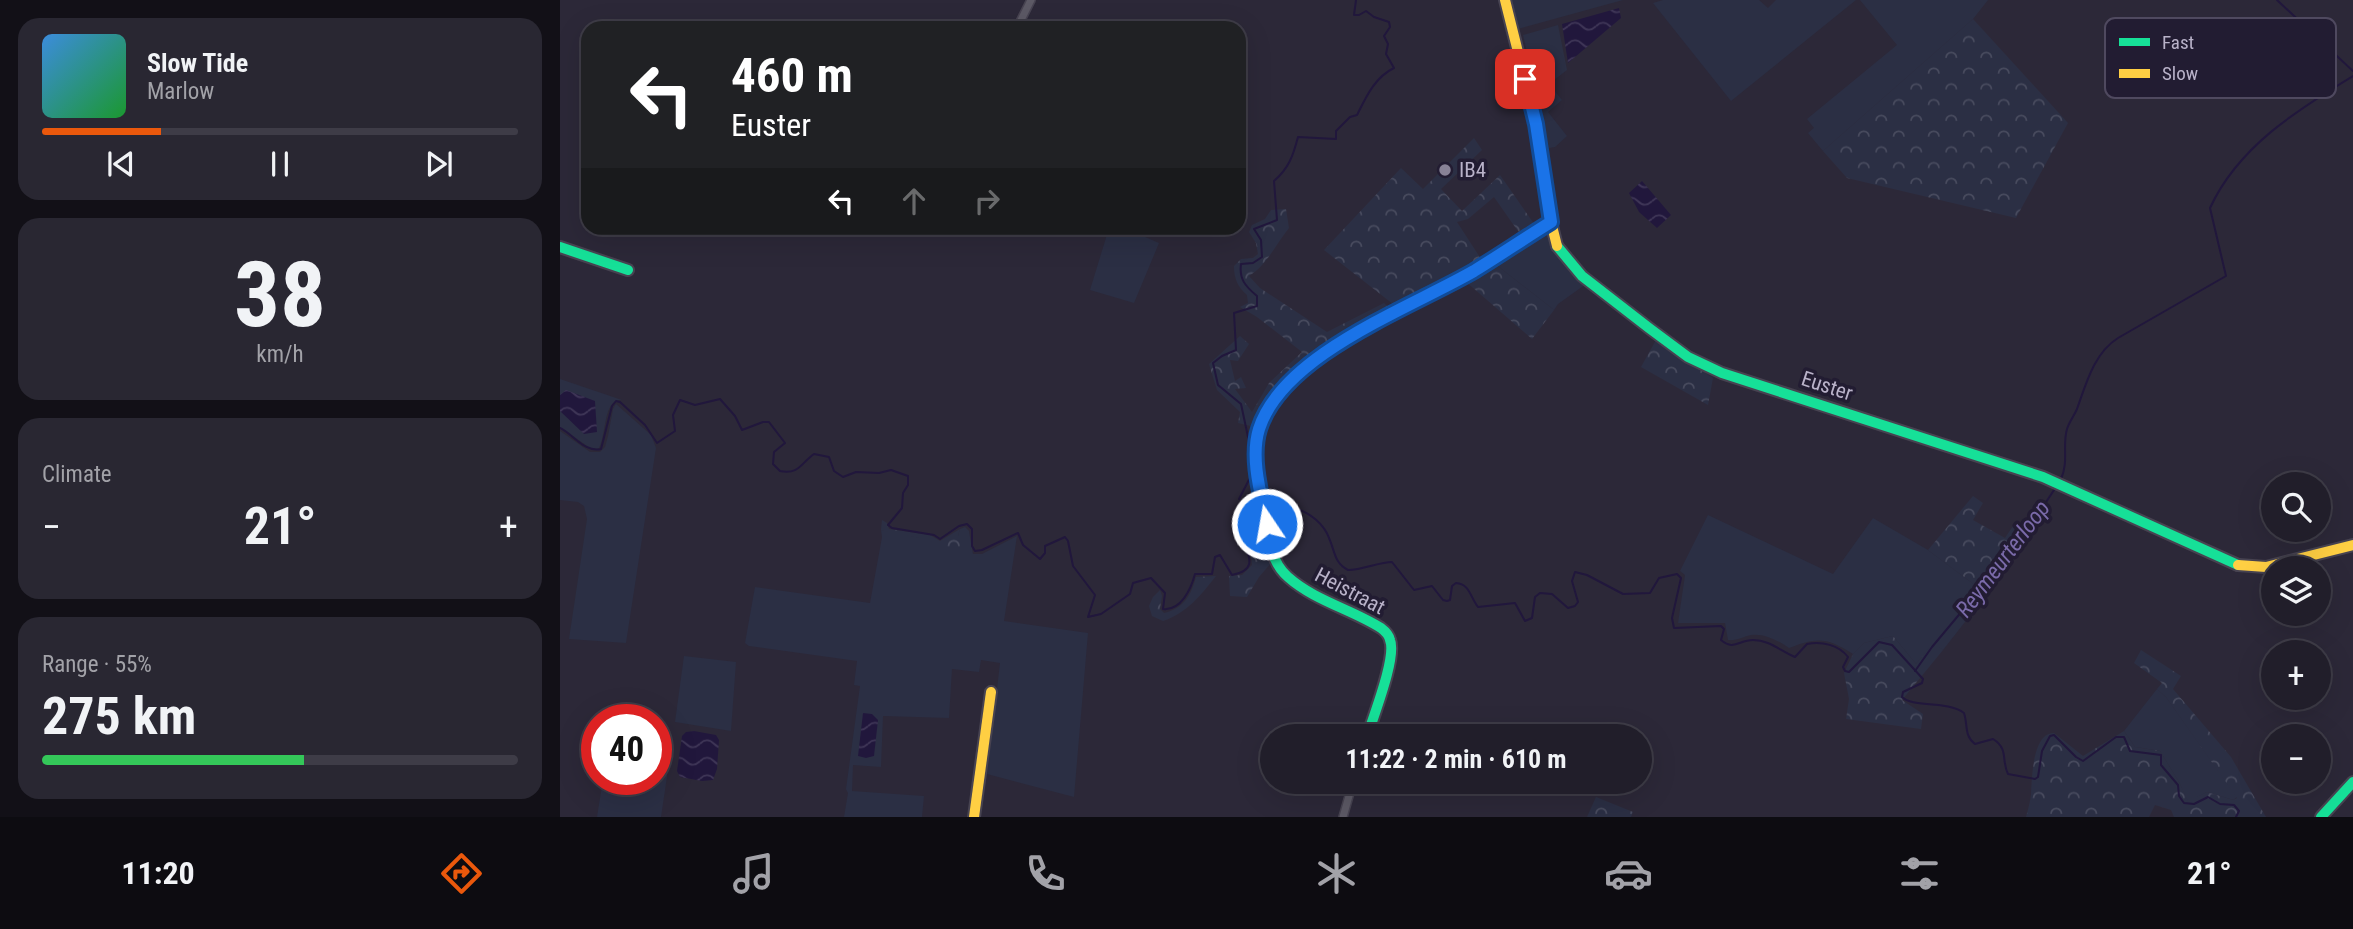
<!DOCTYPE html>
<html lang="en">
<head>
<meta charset="utf-8">
<style>
  :root { --surface:#211e2a; --page:#292732; --text:#f1f3f6; --muted:#a2a2a8; --line:#3e3c47; --accent:#ea580c }
  body { margin:0; font-family:"Roboto Condensed",sans-serif; background:var(--page); color:var(--text); height:100vh; display:flex; flex-direction:column; font-size:26px; white-space:nowrap }
  * { box-sizing:border-box; margin:0 }
  p { font-size:23px; color:var(--muted) }
  .icon { flex:none; width:38px; height:38px; fill:none; stroke:currentColor; stroke-width:2; stroke-linecap:round; stroke-linejoin:round }
  .map { position:relative; flex:1; overflow:hidden }
  .panel { display:flex; flex-direction:column; gap:18px; padding:18px; background:#121017; width:560px }
  .panel>* { flex:none }
  .hud { position:absolute; left:21px; top:21px; width:665px; height:214px; border-radius:21px; box-shadow:0 7px 28px #0002,0 0 0 2px var(--line); background:#202124; color:#fff; overflow:hidden }
  .tools { position:absolute; left:1701px; top:472px; display:grid; gap:14px }
  .tools a { display:grid; place-items:center; width:70px; height:70px; border-radius:50%; background:var(--surface); box-shadow:0 7px 28px #0002,0 0 0 2px var(--line); font-size:35px }
  .speed { position:absolute; left:21px; top:704px; display:flex; gap:14px; font-size:35px; font-weight:700; text-align:center }
  .speed>* { display:grid; place-content:center; width:91px; height:91px; border-radius:50%; background:var(--surface); box-shadow:0 7px 28px #0002,0 0 0 2px var(--line); line-height:1 }
  .speed .limit { border:10px solid #d22; background:#fff; color:#111 }
  .pin { position:absolute; display:grid; place-items:center; width:60px; height:60px; color:#fff; margin:-30px; border-radius:14px; box-shadow:0 4px 10px #0006 }
  .me { position:absolute; width:77px; margin:-38px; rotate:348deg; stroke-linejoin:round; filter:drop-shadow(0 0 5px #0008) }
  .turn { display:flex; align-items:center; gap:24px; height:147px; padding:0 35px; font-size:32px }
  .turn .icon { width:91px; height:91px; stroke-width:2.5 }
  .turn b { display:block; font-size:49px; line-height:60px }
  .lanes { display:flex; align-items:center; height:66px; padding:0 35px; background:#0003; justify-content:center; gap:35px; direction:ltr }
  .lanes .off { opacity:.35 }
  .big { font-size:52px; font-weight:700; line-height:1.1 }
  .panel .widget { flex:1; display:flex; flex-direction:column; justify-content:center; gap:10px; min-width:0; padding:0 24px; border-radius:21px; background:var(--page) }
  .panel .dial { align-items:center; gap:0 }
  .dial b { font-size:91px; line-height:1 }
  .song { display:flex; align-items:center; gap:21px }
  .cover { width:84px; height:84px; border-radius:10px; background:linear-gradient(135deg,hsl(210 70% 55%),hsl(130 70% 35%)) }
  .played { height:7px; border-radius:4px; background:linear-gradient(90deg,var(--accent) 25%,var(--line) 25%) }
  .keys { display:flex; justify-content:space-around; direction:ltr }
  .heat { display:flex; justify-content:space-between; align-items:center; font-size:38px; direction:ltr }
  .charge { height:10px; border-radius:5px; background:linear-gradient(90deg,#34c759 55%,var(--line) 0) }
  .trip { position:absolute; left:700px; top:724px; width:392px; height:70px; border-radius:35px; background:var(--surface); box-shadow:0 7px 28px #0002,0 0 0 2px var(--line); font-weight:700; line-height:70px; text-align:center }
  .tabs { display:flex; height:112px; justify-content:space-around; align-items:center; background:#0d0c11; color:var(--muted) }
  .tabs .icon { width:49px; height:49px }
  .tabs .selected { color:var(--accent) }
  .tabs b { font-size:32px; color:var(--text) }
  main { display:flex; flex:1; min-height:0 }
  .map>svg:first-child { display:block }
  .green { fill:#2b2f44 }
  .forest { fill:url(#forest-crowns) }
  .water { fill:url(#water-waves) }
  .lines { fill:none; stroke-linecap:round; stroke-linejoin:round }
  .stream { stroke:#21173c; stroke-width:2 }
  .street-casing { stroke:#474351; stroke-width:10 }
  .fast-casing { stroke:#474351; stroke-width:14 }
  .slow-casing { stroke:#474351; stroke-width:14 }
  .street { stroke:#5c5965; stroke-width:7 }
  .fast { stroke:#16e098; stroke-width:10 }
  .slow { stroke:#ffcf43; stroke-width:10 }
  .route-casing { stroke:#114b97; stroke-width:18 }
  .route { stroke:#1a73e8; stroke-width:12 }
  .poi-dot { fill:#888296; stroke:#221c32; stroke-width:2.5 }
  .labels { text-anchor:middle; dominant-baseline:central; stroke-width:7; stroke-linejoin:round; paint-order:stroke }
  .poi-label { font-size:21px; fill:#b9b2c9; stroke:#221c32; text-anchor:start }
  .street-label { font-size:21px; fill:#b9b2c9; stroke:#221c32 }
  .water-label { font-size:23px; font-style:italic; fill:#7a6aa9; stroke:#221c32 }
  .key { fill:#221c32; stroke:#4f495f; stroke-width:2 }
  .key-label { font-size:19px; fill:#b9b2c9 }
</style>
</head>
<body>
<main>
<section class="panel">
<div class="widget">
<div class="song"><i class="cover"></i><div><b>Slow Tide</b><p>Marlow</p></div></div>
<div class="played"></div>
<div class="keys"><svg class="icon" aria-label="previous" viewBox="0 0 24 24"><path d="M18 5L8 12l10 7zM5 5v14"/></svg><svg class="icon" aria-label="pause" viewBox="0 0 24 24"><path d="M8 5v14M16 5v14"/></svg><svg class="icon" aria-label="next" viewBox="0 0 24 24"><path d="M6 5l10 7-10 7zM19 5v14"/></svg></div>
</div>
<div class="widget dial"><b>38</b><p>km/h</p></div>
<div class="widget"><p>Climate</p>
<div class="heat"><a>−</a><b class="big">21°</b><a>+</a></div>
</div>
<div class="widget"><p>Range · 55%</p><b class="big">275 km</b><div class="charge"></div></div>
</section>
<div class="map">
<svg width="1793" height="817" viewBox="0 0 1793 817">
  <defs>
    <pattern id="forest-crowns" width="20" height="18" patternUnits="userSpaceOnUse" patternTransform="scale(1.75)"><rect width="20" height="18" fill="#2b2f44"/><path d="M2 6a3 3 0 1 1 6 0M12 15a3 3 0 1 1 6 0" fill="none" stroke="#484b5e"/></pattern>
    <pattern id="water-waves" width="16" height="10" patternUnits="userSpaceOnUse" patternTransform="scale(1.75)"><rect width="16" height="10" fill="#21173c"/><path d="M0 5q4-4 8 0t8 0" fill="none" stroke="#3f3657"/></pattern>
  </defs>
  <rect width="100%" height="100%" fill="#2c2838"/>
  <!-- green -->
  <g class="green">
    <path d="M 951,0 L 1063,0 L 958,29 Z"/>
    <path d="M 1103,0 L 1199,0 L 1208,8 L 1216,0 L 1296,0 L 1171,101 L 1093,3 Z"/>
    <path d="M 1300,0 L 1428,0 L 1413,19 L 1263,151 L 1248,133 L 1254,128 L 1247,119 L 1337,45 Z"/>
    <path d="M 998,25 L 1007,70 L 985,87 L 989,93 L 994,90 L 1002,100 L 988,112 L 1007,136 L 995,147 L 989,148 L 963,35 Z"/>
    <path d="M 549,228 L 579,228 L 576,233 L 599,243 L 574,303 L 530,290 Z"/>
    <path d="M 988,231 C 995,256 1006,269 1026,284 L 998,304 L 994,310 L 935,264 Z"/>
    <path d="M 0,379 L 62,400 C 43,399 47,432 39,448 L 33,450 L 0,427 Z"/>
    <path d="M 56,404 L 91,435 L 96,448 L 66,643 L 9,639 L 27,519 L 24,506 L 18,502 L 0,500 L 0,431 L 30,452 L 40,452 L 45,447 L 48,436 L 53,409 Z"/>
    <path d="M 1148,515 L 1273,574 L 1313,518 L 1368,550 L 1427,594 L 1383,650 L 1373,644 L 1356,664 L 1333,636 L 1304,643 L 1293,654 C 1267,637 1257,637 1229,648 C 1219,641 1204,633 1191,635 C 1182,637 1177,641 1168,640 L 1165,623 L 1118,623 L 1125,575 L 1120,571 Z"/>
    <path d="M 405,527 L 409,531 L 413,554 L 422,554 L 457,536 L 444,621 L 528,633 L 514,797 L 427,774 L 440,663 L 421,660 L 419,672 L 392,669 L 389,718 L 323,716 L 321,767 L 293,765 L 292,791 L 364,796 L 362,817 L 284,817 L 288,793 L 286,789 L 300,686 L 294,685 L 297,661 L 189,646 L 185,643 L 195,587 L 310,603 L 322,537 L 321,530 L 367,539 L 392,550 L 403,550 L 398,535 L 400,529 Z"/>
    <path d="M 124,656 L 176,662 L 171,731 L 115,722 Z"/>
    <path d="M 1597,689 L 1606,697 L 1677,797 L 1673,800 L 1647,792 L 1628,802 L 1619,782 L 1600,751 L 1575,747 L 1564,731 Z"/>
    <path d="M 96,769 L 108,770 L 101,817 L 37,817 L 43,779 L 96,779 Z"/>
  </g>
  <!-- forest -->
  <g class="forest">
    <path d="M 1413,19 L 1508,123 L 1456,218 L 1287,178 L 1263,151 Z"/>
    <path d="M 914,138 L 922,150 L 881,189 L 902,211 L 940,175 L 977,228 L 962,237 L 934,197 L 908,219 L 897,222 L 923,262 L 838,308 L 764,250 L 841,168 L 863,189 Z"/>
    <path d="M 726,209 L 729,228 C 716,244 707,265 689,276 L 700,288 L 767,332 L 824,303 L 831,310 L 752,357 L 695,427 L 678,423 L 680,412 L 657,390 L 649,364 L 680,336 L 689,344 L 678,361 L 670,360 L 675,381 L 681,377 L 686,388 L 675,389 L 692,412 L 709,383 L 742,352 L 697,317 L 680,307 L 688,303 L 687,295 C 678,287 674,279 674,266 L 681,259 L 693,258 L 698,254 L 696,243 L 689,232 L 692,225 L 705,219 L 711,210 Z"/>
    <path d="M 935,264 L 994,310 L 972,339 L 905,281 Z"/>
    <path d="M 1096,340 L 1153,378 L 1148,405 L 1081,367 Z"/>
    <path d="M 1413,496 L 1423,503 L 1413,520 L 1445,538 L 1455,523 L 1474,533 L 1427,594 L 1368,550 Z"/>
    <path d="M 322,520 L 327,523 L 329,529 L 370,535 L 380,541 L 400,529 L 398,535 L 404,543 L 404,553 L 398,554 L 392,550 L 386,552 C 370,534 344,538 321,530 Z"/>
    <path d="M 703,530 L 711,563 L 699,577 L 687,597 L 670,596 L 669,576 L 682,575 L 692,565 C 692,554 687,548 686,537 Z"/>
    <path d="M 656,576 C 641,595 627,613 603,621 L 592,616 L 589,606 L 593,597 L 600,590 L 602,596 L 600,609 L 604,613 C 623,609 631,596 636,577 Z"/>
    <path d="M 1333,636 L 1356,664 L 1373,643 L 1383,650 L 1342,700 L 1363,714 L 1361,729 L 1286,719 L 1289,699 L 1284,673 L 1293,654 L 1304,643 Z"/>
    <path d="M 1581,650 L 1621,676 L 1613,689 L 1671,757 L 1706,817 L 1614,817 L 1611,810 L 1595,805 L 1589,817 L 1466,817 C 1468,810 1470,802 1471,795 C 1472,779 1472,733 1494,733 L 1523,756 L 1564,731 L 1575,747 L 1600,751 L 1619,782 L 1628,801 L 1647,792 L 1673,800 L 1677,798 L 1606,697 L 1597,689 L 1602,683 L 1574,663 Z"/>
    <path d="M 1036,797 L 1073,812 L 1071,817 L 1027,817 Z"/>
  </g>
  <!-- water -->
  <g class="water">
    <path d="M 1059,8 L 1061,18 L 1008,63 L 1002,24 Z"/>
    <path d="M 1082,181 L 1111,215 L 1097,228 L 1079,212 L 1069,193 Z"/>
    <path d="M 6,390 L 35,401 L 37,432 L 24,434 L 0,411 L 0,395 Z"/>
    <path d="M 303,713 L 312,714 L 318,720 L 314,756 L 306,758 L 298,756 Z"/>
    <path d="M 134,731 L 156,735 L 159,740 L 157,769 L 153,780 L 142,781 L 120,777 L 117,771 L 122,736 L 126,732 Z"/>
  </g>
  <g class="lines">
    <!-- stream -->
    <g class="stream">
      <path d="M 1717,0 L 1793,71"/>
      <path d="M 0,428 C 14,435 25,453 41,449 L 52,406 L 56,401 L 60,402 L 85,425 L 97,443 L 115,431 L 113,415 L 120,400 L 135,405 L 160,399 L 175,416 L 182,430 L 203,422 L 209,422 L 225,443 L 214,452 L 213,464 L 220,471 C 239,475 241,463 254,454 L 269,457 L 274,471 L 283,477 L 296,472 L 319,473 L 331,470 L 348,476 L 348,485 L 343,493 L 342,508 L 328,525 L 332,528 L 374,535 L 380,539 L 399,526 L 407,524 L 412,529 L 412,546 L 415,551 L 422,550 L 458,533 L 463,545 L 480,559 L 485,553 L 485,546 L 505,537 L 508,541 L 513,566 L 535,595 L 528,617 L 541,614 L 570,594 L 573,583 L 591,578 L 605,593 L 603,609 C 621,611 631,589 635,574 L 652,574 L 655,557 L 660,555 L 672,575 C 699,570 688,555 683,538 L 685,533 L 703,526"/>
      <path d="M 691,451 L 681,404 L 658,385 L 653,363 L 662,356 L 676,350 L 674,313 L 697,306 L 697,296 C 685,286 679,279 681,264 L 693,263 L 702,257 L 701,240 L 694,229 L 717,220 L 714,181 C 729,168 733,156 738,137 L 776,139 L 776,131 L 790,117 L 797,115 C 806,97 815,77 834,68 L 826,54 L 828,44 L 824,36 L 830,27 L 829,22 L 814,17 L 806,11 L 799,15 L 794,15 L 796,0"/>
      <path d="M 1501,479 C 1509,461 1502,446 1507,429 C 1509,422 1514,416 1517,409 C 1526,384 1534,353 1558,338 L 1666,276 L 1650,208 C 1678,147 1737,110 1793,76"/>
      <path d="M 679,499 L 692,474"/>
      <path d="M 679,507 L 683,513 L 694,512 L 700,517"/>
      <path d="M 711,522 L 737,509 C 750,513 764,524 769,538 C 775,551 774,563 788,570 C 803,570 819,562 832,562 L 854,590 L 872,586 L 883,600 L 887,601 L 890,600 L 892,586 L 896,583 C 910,584 910,597 918,607 L 955,603 L 965,621 L 972,618 L 975,597 L 980,593 L 992,594 L 1008,608 L 1015,606 L 1018,602 L 1012,581 L 1015,572 L 1027,575 L 1063,594 L 1090,593 L 1099,578 L 1117,574 L 1121,578 L 1112,618 L 1114,628 L 1161,626 L 1164,629 L 1161,640 C 1174,651 1179,640 1193,640 C 1210,640 1220,651 1235,657 L 1247,644 C 1262,641 1279,645 1288,657 L 1283,667 L 1285,671 L 1289,672 L 1319,642 L 1332,645 L 1363,679 L 1362,683 L 1343,692 L 1342,697 C 1353,708 1387,700 1404,713 C 1408,725 1404,736 1415,744 L 1433,739 C 1449,749 1441,760 1448,774 L 1475,779 L 1478,777 L 1482,751 L 1490,736 L 1494,735 L 1516,757 L 1523,761 L 1556,737 L 1564,737 L 1570,751 L 1601,755 L 1601,765 L 1618,785 L 1619,796 L 1624,803 L 1634,804 L 1648,797 L 1660,804 L 1674,805 L 1679,811 L 1676,817"/>
      <path d="M 1355,671 L 1372,647 L 1459,543 L 1496,487"/>
    </g>
    <defs>
      <g id="street">
        <path d="M 457,28 L 471,0"/>
        <path d="M 783,817 L 793,782"/>
      </g>
      <g id="fast">
        <path d="M 997,246 L 1022,276 L 1089,328 L 1128,357 L 1162,373 L 1483,477 L 1678,565"/>
        <path d="M 0,247 L 68,270"/>
        <path d="M 807,737 C 813,717 837,657 830,640 C 829,635 825,631 821,628 C 791,609 755,601 728,577 C 708,560 707,528 703,503 C 698,477 692,451 701,425 C 723,355 850,305 911,272"/>
        <path d="M 1761,817 L 1793,782"/>
      </g>
      <g id="slow">
        <path d="M 945,0 L 976,124 L 991,222 L 997,246"/>
        <path d="M 911,272 L 991,222"/>
        <path d="M 1678,565 L 1706,567 L 1793,545"/>
        <path d="M 414,817 L 431,692"/>
      </g>
    </defs>
    <!-- street casing -->
    <use href="#street" class="street-casing"/>
    <!-- fast casing -->
    <use href="#fast" class="fast-casing"/>
    <!-- slow casing -->
    <use href="#slow" class="slow-casing"/>
    <!-- street -->
    <use href="#street" class="street"/>
    <!-- fast -->
    <use href="#fast" class="fast"/>
    <!-- slow -->
    <use href="#slow" class="slow"/>
  </g>
  <g class="lines">
    <defs>
      <path id="route" d="M 707,524 C 701,495 690,458 699,429 C 723,354 850,308 914,271 C 940,255 965,238 991,222 L 976,124 L 965,79"/>
    </defs>
    <!-- route casing -->
    <use href="#route" class="route-casing"/>
    <!-- route -->
    <use href="#route" class="route"/>
  </g>
  <!-- markers -->
  <circle class="poi-dot" cx="885" cy="170" r="7"/>
  <g class="labels">
    <!-- poi labels -->
    <g class="poi-label">
      <text x="899" y="170">IB4</text>
    </g>
    <!-- street labels -->
    <g class="street-label">
      <text transform="translate(1267 386) rotate(18)">Euster</text>
      <text transform="translate(790 591) rotate(28)">Heistraat</text>
    </g>
    <!-- water labels -->
    <g class="water-label">
      <text transform="translate(1443 559) rotate(-53)">Reymeurterloop</text>
    </g>
  </g>
  <!-- legend -->
  <rect x="1545" y="18" width="231" height="80" rx="10" class="key"/>
  <rect x="1559" y="38" width="31" height="8" fill="#16e098"/>
  <rect x="1559" y="69" width="31" height="9" fill="#ffcf43"/>
  <g class="key-label">
    <text x="1602" y="49">Fast</text>
    <text x="1602" y="80">Slow</text>
  </g>
</svg>
<div class="tools">
<a><svg class="icon" aria-label="search" viewBox="0 0 24 24"><circle cx="10" cy="10" r="6"/><path d="M15 15l6 6"/></svg></a>
<a><svg class="icon" aria-label="layers" viewBox="0 0 24 24"><path d="M12 4l9 5-9 5-9-5zM3 14l9 5 9-5"/></svg></a>
<a>+</a>
<a>−</a>
</div>
<div class="speed"><div class="limit">40</div></div>
<div class="pin" style="left:965px;top:79px;background:#d93025"><svg class="icon" aria-label="arrive" viewBox="0 0 24 24"><path d="M6 21V4h12l-3 4 3 4H6"/></svg></div>
<svg class="me" style="left:707px;top:524px" viewBox="-20 -20 40 40"><circle r="17" fill="#1a73e8" stroke="#fff" stroke-width="3"/><path d="M0-11L8 9 0 5-8 9z" fill="#fff"/></svg>
<div class="trip">11:22 · 2 min · 610 m</div>
<div class="hud">
<div class="turn"><svg class="icon" aria-label="left" viewBox="0 0 24 24"><path d="M17 20v-9H6M10 6l-5 5 5 5"/></svg><div><b>460 m</b>Euster</div></div>
<div class="lanes"><svg class="icon" aria-label="left" viewBox="0 0 24 24"><path d="M17 20v-9H6M10 6l-5 5 5 5"/></svg><svg class="icon off" aria-label="ahead" viewBox="0 0 24 24"><path d="M12 20V5M6 11l6-6 6 6"/></svg><svg class="icon off" aria-label="right" viewBox="0 0 24 24"><path d="M7 20v-9h11M14 6l5 5-5 5"/></svg></div>
</div>
</div>
</main>
<nav class="tabs">
<b>11:20</b>
<svg class="icon selected" aria-label="directions" viewBox="0 0 24 24"><path d="M12 3l9 9-9 9-9-9zM9 14v-3h6M13 9l2 2-2 2"/></svg>
<svg class="icon" aria-label="music" viewBox="0 0 24 24"><path d="M9 18V5l10-2v13"/><circle cx="6" cy="18" r="3"/><circle cx="16" cy="16" r="3"/></svg>
<svg class="icon" aria-label="phone" viewBox="0 0 24 24"><path d="M5 4h4l2 5-3 2q2 4 5 5l2-3 5 2v4C11 20 4 13 5 4z"/></svg>
<svg class="icon" aria-label="climate" viewBox="0 0 24 24"><path d="M12 3v18M4 7l16 10M4 17L20 7"/></svg>
<svg class="icon" aria-label="car" viewBox="0 0 24 24"><path d="M5 17H2v-5l4-1 3-4h7l3 4 3 1v5h-3M9 17h6M6 11h13"/><circle cx="7" cy="17" r="2"/><circle cx="17" cy="17" r="2"/></svg>
<svg class="icon" aria-label="filters" viewBox="0 0 24 24"><path d="M4 7h16M4 17h16"/><circle cx="9" cy="7" r="2"/><circle cx="15" cy="17" r="2"/></svg>
<b>21°</b>
</nav>
</body>
</html>
